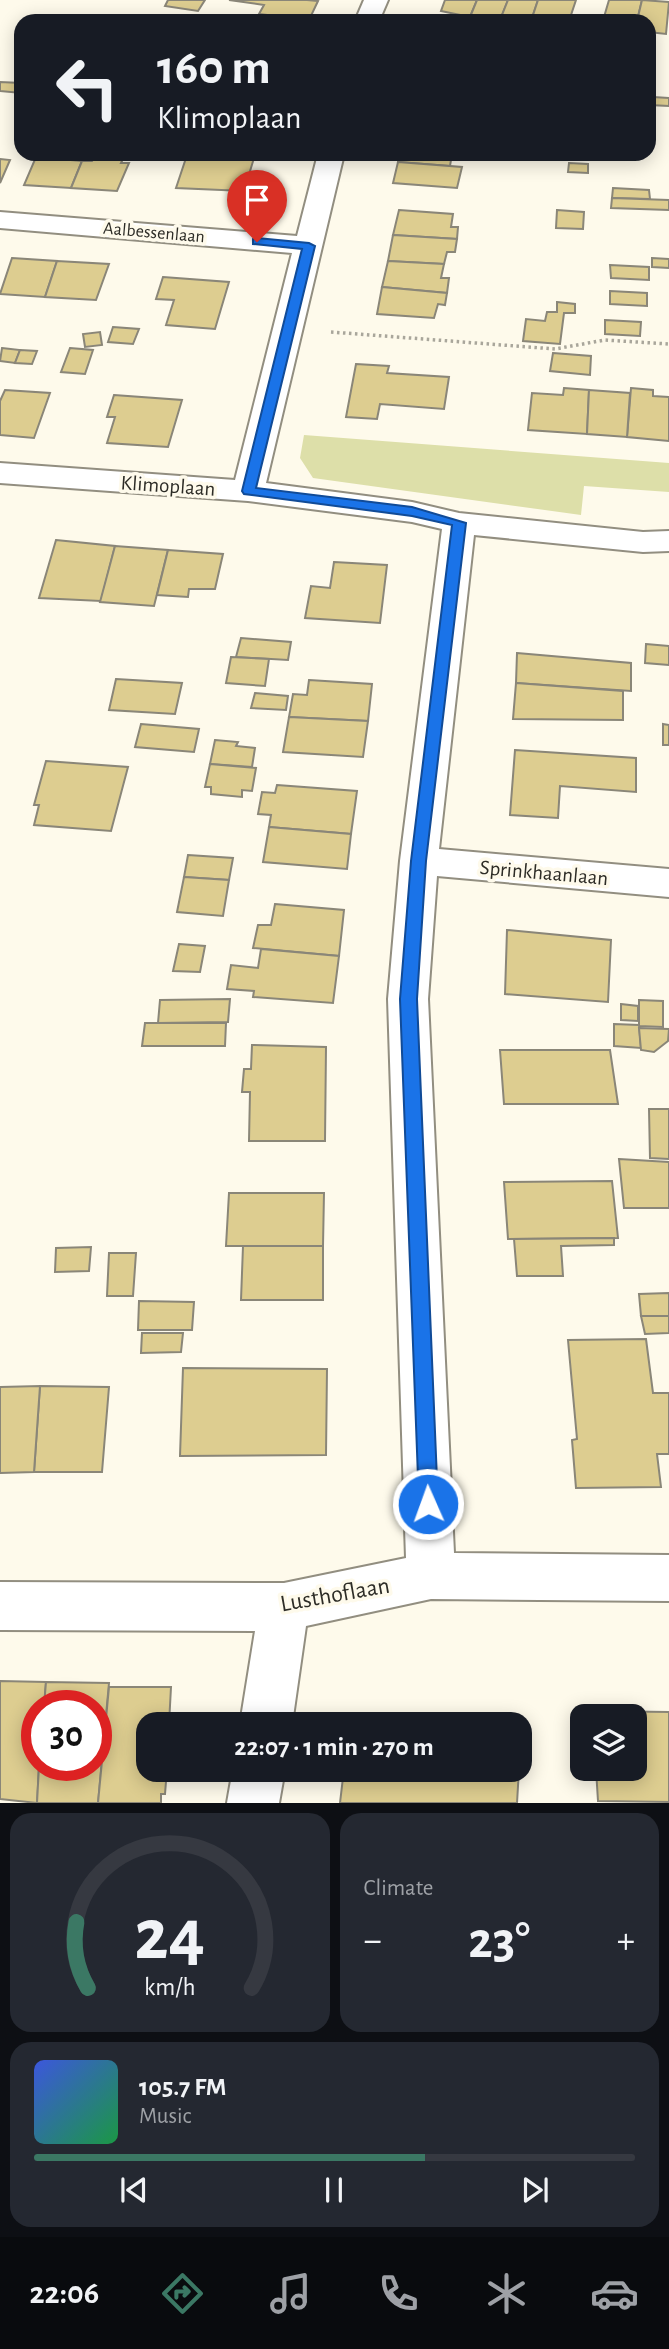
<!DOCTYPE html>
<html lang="en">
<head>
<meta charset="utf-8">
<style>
  :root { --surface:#171b24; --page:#242831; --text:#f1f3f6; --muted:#9ea1a6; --line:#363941; --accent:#3b7864 }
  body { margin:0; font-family:"Alegreya Sans",sans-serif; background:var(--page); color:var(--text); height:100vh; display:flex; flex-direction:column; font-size:26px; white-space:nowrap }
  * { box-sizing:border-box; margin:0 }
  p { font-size:23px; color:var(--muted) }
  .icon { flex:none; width:38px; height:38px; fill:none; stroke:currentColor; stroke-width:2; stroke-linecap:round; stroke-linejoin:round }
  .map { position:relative; height:1803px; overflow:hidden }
  .drawer { display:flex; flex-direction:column; gap:10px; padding:10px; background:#0d0f14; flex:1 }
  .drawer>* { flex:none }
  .top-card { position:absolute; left:14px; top:14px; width:642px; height:147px; border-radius:21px; box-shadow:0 4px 18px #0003; background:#171b24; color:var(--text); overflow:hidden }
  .buttons { position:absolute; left:570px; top:1704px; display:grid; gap:14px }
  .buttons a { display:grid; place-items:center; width:77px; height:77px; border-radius:14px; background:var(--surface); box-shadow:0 4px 18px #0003; font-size:35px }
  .speed { position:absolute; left:21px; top:1690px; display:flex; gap:14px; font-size:35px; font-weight:700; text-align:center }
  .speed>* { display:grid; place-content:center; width:91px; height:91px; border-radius:50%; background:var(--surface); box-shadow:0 4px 18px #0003; line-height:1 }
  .speed .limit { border:10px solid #d22; background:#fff; color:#111 }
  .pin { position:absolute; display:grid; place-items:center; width:60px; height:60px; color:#fff; margin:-72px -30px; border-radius:50% 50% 50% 0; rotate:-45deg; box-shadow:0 0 7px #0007 }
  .pin .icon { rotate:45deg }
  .me { position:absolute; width:77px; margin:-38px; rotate:358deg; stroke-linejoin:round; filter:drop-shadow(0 0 5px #0008) }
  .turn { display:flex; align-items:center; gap:24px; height:147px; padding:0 28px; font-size:32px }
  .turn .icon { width:91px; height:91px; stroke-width:2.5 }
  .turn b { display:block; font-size:49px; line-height:60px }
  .big { font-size:52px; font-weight:700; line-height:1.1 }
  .drawer .widget { flex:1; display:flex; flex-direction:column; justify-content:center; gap:10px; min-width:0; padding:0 24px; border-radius:21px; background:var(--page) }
  .drawer .dial { align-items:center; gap:0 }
  .dial svg { height:182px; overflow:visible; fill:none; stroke:var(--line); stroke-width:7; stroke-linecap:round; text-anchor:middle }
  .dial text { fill:var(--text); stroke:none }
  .song { display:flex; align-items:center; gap:21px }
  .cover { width:84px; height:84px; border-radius:10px; background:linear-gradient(135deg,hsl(230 70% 55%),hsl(140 70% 35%)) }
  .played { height:7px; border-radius:4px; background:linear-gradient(90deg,var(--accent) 65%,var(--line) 65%) }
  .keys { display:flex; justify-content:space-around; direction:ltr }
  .heat { display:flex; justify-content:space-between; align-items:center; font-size:38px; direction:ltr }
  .drawer .tiles { flex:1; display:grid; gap:10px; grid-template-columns:1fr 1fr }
  .widget:last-child { grid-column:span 2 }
  .trip { position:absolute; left:136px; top:1712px; width:396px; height:70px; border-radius:21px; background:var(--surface); box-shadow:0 4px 18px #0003; font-weight:700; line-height:70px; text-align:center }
  .menu { display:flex; height:112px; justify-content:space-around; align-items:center; background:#090b0e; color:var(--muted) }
  .menu .icon { width:49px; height:49px }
  .menu .current { color:var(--accent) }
  .menu b { font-size:32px; color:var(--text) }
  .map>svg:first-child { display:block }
  .green { fill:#dddfa9 }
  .building { fill:#ddcd90; stroke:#8a8678; stroke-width:2 }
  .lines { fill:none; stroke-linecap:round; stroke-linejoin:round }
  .minor-casing { stroke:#928e80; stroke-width:4 }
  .path { stroke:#a9a69b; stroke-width:3.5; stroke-dasharray:2.5 3.5; stroke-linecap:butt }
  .minor { fill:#fff; fill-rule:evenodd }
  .route { fill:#1a73e8; stroke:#114b97; stroke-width:2 }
  .labels { text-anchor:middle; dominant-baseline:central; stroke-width:7; stroke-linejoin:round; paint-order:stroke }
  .far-street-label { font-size:18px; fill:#2d2c26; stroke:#fefaeb }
  .street-label { font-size:21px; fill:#2d2c26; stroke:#fefaeb }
  .near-street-label { font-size:24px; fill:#2d2c26; stroke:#fefaeb }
</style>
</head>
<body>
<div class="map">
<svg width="669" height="1803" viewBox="0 0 669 1803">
  <rect width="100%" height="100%" fill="#fefaeb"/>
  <!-- green -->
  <path class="green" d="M 304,435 L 669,463 L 669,492 L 584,486 L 581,515 L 313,478 L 300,458 Z"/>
  <!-- building -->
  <g class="building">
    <path d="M 168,0 L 205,0 L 198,11 L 165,6 Z"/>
    <path d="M 229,0 L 307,0 L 318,1 L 309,20 L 259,14 L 264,5 Z"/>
    <path d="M 445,0 L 477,0 L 470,17 L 441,11 Z"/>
    <path d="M 477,0 L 508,0 L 500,20 L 470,17 Z"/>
    <path d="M 508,0 L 538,0 L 531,21 L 500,20 Z"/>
    <path d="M 538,0 L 576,0 L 570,18 L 555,17 L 554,21 L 531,21 Z"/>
    <path d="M 609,0 L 642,0 L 637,21 L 617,21 L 618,18 L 604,17 Z"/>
    <path d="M 642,0 L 669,2 L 666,34 L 649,32 L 649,21 L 637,21 Z"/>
    <path d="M 0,82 L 21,83 L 21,93 L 0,91 Z"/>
    <path d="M 653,97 L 669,98 L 669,106 L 649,105 L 649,99 Z"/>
    <path d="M 189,154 L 252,154 L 251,158 Z"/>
    <path d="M 399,154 L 452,154 L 450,166 L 398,162 Z"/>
    <path d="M 536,154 L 582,154 L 581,159 Z"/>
    <path d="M 187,155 L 254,158 L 244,191 L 176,188 Z"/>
    <path d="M 36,157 L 82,161 L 71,188 L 24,185 Z"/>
    <path d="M 95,157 L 123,159 L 121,163 L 129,163 L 117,191 L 71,188 L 82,161 L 92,161 Z"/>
    <path d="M 0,159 L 10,160 L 0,183 Z"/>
    <path d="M 398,162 L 462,167 L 457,188 L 393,183 Z"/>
    <path d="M 569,163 L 588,164 L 588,173 L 568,172 Z"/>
    <path d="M 613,188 L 649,190 L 650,199 L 612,198 Z"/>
    <path d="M 612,198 L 669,200 L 669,210 L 611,208 Z"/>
    <path d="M 399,210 L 453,214 L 451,227 L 458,227 L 457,239 L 393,235 Z"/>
    <path d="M 557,210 L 584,212 L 583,229 L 556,228 Z"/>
    <path d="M 393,235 L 457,239 L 455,252 L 447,252 L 444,264 L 388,261 Z"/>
    <path d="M 12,258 L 57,261 L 45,297 L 0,294 Z"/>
    <path d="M 652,258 L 669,259 L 669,268 L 652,267 Z"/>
    <path d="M 57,261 L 109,264 L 96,300 L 45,297 Z"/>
    <path d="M 388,261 L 444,264 L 441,278 L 449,278 L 447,293 L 382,287 Z"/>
    <path d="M 610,265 L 649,267 L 649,280 L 611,278 Z"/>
    <path d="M 163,277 L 229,282 L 215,329 L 166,325 L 174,300 L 156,299 Z"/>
    <path d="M 382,287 L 447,293 L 445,305 L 438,304 L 434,318 L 377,314 Z"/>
    <path d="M 610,291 L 647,293 L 647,306 L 610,304 Z"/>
    <path d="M 557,302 L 575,304 L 575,313 L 564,313 L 560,344 L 523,341 L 526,319 L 545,321 L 547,312 L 557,312 Z"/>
    <path d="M 605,320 L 641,322 L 640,336 L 605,334 Z"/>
    <path d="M 113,327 L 139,329 L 133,344 L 108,342 Z"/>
    <path d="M 100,332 L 102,345 L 85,347 L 83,334 Z"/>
    <path d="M 2,348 L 20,350 L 15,363 L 0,361 Z"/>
    <path d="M 70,348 L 93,350 L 85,374 L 61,372 Z"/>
    <path d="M 20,350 L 37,351 L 32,364 L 15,363 Z"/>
    <path d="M 553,353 L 591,356 L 590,375 L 550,371 Z"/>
    <path d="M 356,364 L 389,366 L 387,373 L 449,377 L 444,409 L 380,404 L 377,419 L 346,417 Z"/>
    <path d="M 564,388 L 589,390 L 587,434 L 528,430 L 532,393 L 563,395 Z"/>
    <path d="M 631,388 L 653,390 L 653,396 L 669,397 L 669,441 L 627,437 Z"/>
    <path d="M 5,390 L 50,393 L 34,438 L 0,435 L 0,401 Z"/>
    <path d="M 589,390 L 630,393 L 627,437 L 587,434 Z"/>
    <path d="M 114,395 L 182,400 L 168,447 L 107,443 L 115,417 L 107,417 Z"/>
    <path d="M 56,540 L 115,546 L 101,601 L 39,598 Z"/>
    <path d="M 115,546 L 168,550 L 154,606 L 100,602 Z"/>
    <path d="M 168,550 L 223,554 L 215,589 L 189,589 L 188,597 L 157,595 Z"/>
    <path d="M 334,562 L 387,565 L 380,623 L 305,618 L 311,586 L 330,588 Z"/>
    <path d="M 241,638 L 291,642 L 288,660 L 236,657 Z"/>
    <path d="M 646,644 L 669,646 L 669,665 L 645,663 Z"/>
    <path d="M 517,653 L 631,663 L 631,691 L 516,683 Z"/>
    <path d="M 231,657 L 269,659 L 265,686 L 226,683 Z"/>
    <path d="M 116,679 L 182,683 L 175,714 L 109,710 Z"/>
    <path d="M 309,680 L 372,684 L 368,721 L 289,717 L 293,694 L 307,695 Z"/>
    <path d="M 516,683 L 623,691 L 623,720 L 513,719 Z"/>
    <path d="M 255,693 L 288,696 L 286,710 L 251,708 Z"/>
    <path d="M 289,717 L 368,721 L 363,757 L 283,752 Z"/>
    <path d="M 141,724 L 199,729 L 194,752 L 135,747 Z"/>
    <path d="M 663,724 L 669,725 L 669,745 L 663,745 Z"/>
    <path d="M 215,740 L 238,742 L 236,746 L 255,748 L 252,767 L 210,764 Z"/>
    <path d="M 515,750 L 636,758 L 636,792 L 560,786 L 558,818 L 510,815 Z"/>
    <path d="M 46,761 L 128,767 L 111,831 L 34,825 L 39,805 L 34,805 Z"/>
    <path d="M 210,764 L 256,768 L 252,791 L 242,790 L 242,797 L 211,794 L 211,787 L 205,787 Z"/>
    <path d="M 277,785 L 357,791 L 351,834 L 269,827 L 271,815 L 258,814 L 262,792 L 275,793 Z"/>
    <path d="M 269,827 L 351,834 L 347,869 L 263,862 Z"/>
    <path d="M 188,855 L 233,858 L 229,880 L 184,877 Z"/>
    <path d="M 184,877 L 229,880 L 223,916 L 177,912 Z"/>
    <path d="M 275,904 L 344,910 L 339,956 L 253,948 L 258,925 L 271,925 Z"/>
    <path d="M 507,930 L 611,940 L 608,1002 L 505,994 Z"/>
    <path d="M 179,944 L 205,946 L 200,972 L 173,971 Z"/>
    <path d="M 261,949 L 339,956 L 333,1003 L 253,997 L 254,991 L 227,989 L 231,965 L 258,968 Z"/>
    <path d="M 230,999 L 228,1022 L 158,1023 L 160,1000 Z"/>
    <path d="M 639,1000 L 663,1001 L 663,1027 L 639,1026 Z"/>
    <path d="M 621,1004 L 638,1006 L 638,1021 L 621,1020 Z"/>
    <path d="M 145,1023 L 226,1023 L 225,1046 L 142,1046 Z"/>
    <path d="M 614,1024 L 639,1025 L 641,1048 L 614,1046 Z"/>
    <path d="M 639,1028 L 669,1029 L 668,1041 L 654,1052 L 641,1050 Z"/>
    <path d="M 252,1045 L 326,1047 L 325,1141 L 249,1141 L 250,1092 L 242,1092 L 244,1069 L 251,1069 Z"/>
    <path d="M 500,1050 L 610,1050 L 618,1104 L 504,1104 Z"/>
    <path d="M 649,1109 L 669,1109 L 669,1159 L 650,1158 Z"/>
    <path d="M 619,1159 L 669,1162 L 669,1208 L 624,1208 Z"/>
    <path d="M 612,1181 L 618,1238 L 508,1239 L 504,1182 Z"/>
    <path d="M 229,1193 L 324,1193 L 323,1246 L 226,1246 Z"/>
    <path d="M 614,1238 L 614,1245 L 561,1246 L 563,1276 L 517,1276 L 514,1239 Z"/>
    <path d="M 243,1246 L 323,1246 L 323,1300 L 241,1300 Z"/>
    <path d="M 91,1247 L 89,1271 L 55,1272 L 56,1248 Z"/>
    <path d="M 109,1253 L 136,1253 L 133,1296 L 107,1296 Z"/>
    <path d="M 669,1293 L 669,1316 L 641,1316 L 639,1294 Z"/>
    <path d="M 139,1301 L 194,1302 L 192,1330 L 138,1330 Z"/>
    <path d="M 641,1316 L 669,1316 L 669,1333 L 645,1334 Z"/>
    <path d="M 142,1333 L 183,1333 L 181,1352 L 141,1353 Z"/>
    <path d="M 646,1339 L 653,1393 L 669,1393 L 669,1454 L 657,1454 L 661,1487 L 576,1488 L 572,1440 L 577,1439 L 568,1340 Z"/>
    <path d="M 183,1368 L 327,1369 L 326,1455 L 180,1456 Z"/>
    <path d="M 40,1386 L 109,1387 L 102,1472 L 34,1472 Z"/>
    <path d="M 40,1386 L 34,1472 L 0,1473 L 0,1387 Z"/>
    <path d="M 0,1681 L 46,1682 L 44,1706 L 37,1706 L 37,1766 L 39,1766 L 37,1803 L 0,1799 Z"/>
    <path d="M 46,1682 L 109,1683 L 98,1803 L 37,1803 L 39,1766 L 96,1766 L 96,1706 L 44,1706 Z"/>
    <path d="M 109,1687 L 171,1687 L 169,1724 L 149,1724 L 149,1769 L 167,1769 L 165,1794 L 161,1794 L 161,1803 L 98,1803 Z"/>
    <path d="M 593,1711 L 669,1712 L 669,1802 L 598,1801 L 596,1769 L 635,1769 L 635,1717 L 594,1717 Z"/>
    <path d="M 344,1769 L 391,1769 L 427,1774 L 427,1769 L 519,1769 L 517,1803 L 340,1803 Z"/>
  </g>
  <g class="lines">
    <defs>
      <g id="minor">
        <path d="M 364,0 L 388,0 L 379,21 L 355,21 Z"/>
        <path d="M 318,154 L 344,154 L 266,483 L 412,502 L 459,513 L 643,532 L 669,531 L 669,551 L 643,552 L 474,535 L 439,849 L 669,869 L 669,897 L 437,876 L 428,999 L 454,1553 L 669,1555 L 669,1601 L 431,1599 L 306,1626 L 292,1724 L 240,1724 L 255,1631 L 0,1630 L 0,1582 L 284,1583 L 406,1558 L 388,999 L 400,861 L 442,529 L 412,522 L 248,501 L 0,483 L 0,463 L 235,480 L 292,253 L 0,228 L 0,212 L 297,236 Z"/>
        <path d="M 233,1769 L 285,1769 L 279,1803 L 227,1803 Z"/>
      </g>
    </defs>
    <!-- minor casing -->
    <use href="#minor" class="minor-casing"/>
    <!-- path -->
    <path class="path" d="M 331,332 L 555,349 L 605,340 L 669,344"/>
    <!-- minor -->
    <use href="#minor" class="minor"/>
  </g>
  <!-- route -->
  <path class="route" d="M 257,238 L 309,243 L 315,246 L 256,488 L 412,507 L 466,523 L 426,861 L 417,999 L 438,1504 L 435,1511 L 428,1513 L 421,1511 L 419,1504 L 400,999 L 411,861 L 452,525 L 412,516 L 244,494 L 242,491 L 302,249 L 253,244 L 253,239 Z"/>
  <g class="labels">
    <!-- far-street labels -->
    <g class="far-street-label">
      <text transform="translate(154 233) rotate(5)">Aalbessenlaan</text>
    </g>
    <!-- street labels -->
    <g class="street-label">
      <text transform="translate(168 486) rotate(4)">Klimoplaan</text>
      <text transform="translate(544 873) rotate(5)">Sprinkhaanlaan</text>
    </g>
    <!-- near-street labels -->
    <g class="near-street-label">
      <text transform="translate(335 1595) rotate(-10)">Lusthoflaan</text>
    </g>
  </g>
</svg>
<div class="buttons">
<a><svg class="icon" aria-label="layers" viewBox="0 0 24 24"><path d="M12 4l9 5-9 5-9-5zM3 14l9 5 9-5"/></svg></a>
</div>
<div class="speed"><div class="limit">30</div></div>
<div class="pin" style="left:257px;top:242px;background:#d93025"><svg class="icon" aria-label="arrive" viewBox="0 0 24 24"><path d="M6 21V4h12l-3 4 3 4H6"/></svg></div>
<svg class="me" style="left:428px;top:1504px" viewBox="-20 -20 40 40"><circle r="17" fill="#1a73e8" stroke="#fff" stroke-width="3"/><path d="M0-11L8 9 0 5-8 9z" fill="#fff"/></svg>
<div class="trip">22:07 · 1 min · 270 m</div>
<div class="top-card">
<div class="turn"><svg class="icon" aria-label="left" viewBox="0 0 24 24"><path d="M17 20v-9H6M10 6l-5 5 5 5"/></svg><div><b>160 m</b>Klimoplaan</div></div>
</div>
</div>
<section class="drawer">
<div class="tiles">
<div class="widget dial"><svg viewBox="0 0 100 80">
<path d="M14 69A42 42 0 1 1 86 69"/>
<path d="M14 69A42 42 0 0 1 9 40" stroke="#3b7864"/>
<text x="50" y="56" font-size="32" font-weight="700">24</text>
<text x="50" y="72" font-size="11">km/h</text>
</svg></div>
<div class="widget"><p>Climate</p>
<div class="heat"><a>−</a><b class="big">23°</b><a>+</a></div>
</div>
<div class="widget">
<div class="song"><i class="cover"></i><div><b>105.7 FM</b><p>Music</p></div></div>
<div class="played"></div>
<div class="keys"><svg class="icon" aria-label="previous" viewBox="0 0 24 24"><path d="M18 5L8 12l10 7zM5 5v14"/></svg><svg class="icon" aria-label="pause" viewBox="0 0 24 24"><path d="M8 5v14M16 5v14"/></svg><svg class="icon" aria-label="next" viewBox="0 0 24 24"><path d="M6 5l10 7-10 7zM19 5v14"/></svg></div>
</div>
</div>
</section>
<nav class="menu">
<b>22:06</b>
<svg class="icon current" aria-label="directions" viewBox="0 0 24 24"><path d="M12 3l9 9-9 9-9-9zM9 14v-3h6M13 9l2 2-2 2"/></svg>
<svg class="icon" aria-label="music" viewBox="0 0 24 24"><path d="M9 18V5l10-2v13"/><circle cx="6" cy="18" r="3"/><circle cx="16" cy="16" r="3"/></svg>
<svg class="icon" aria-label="phone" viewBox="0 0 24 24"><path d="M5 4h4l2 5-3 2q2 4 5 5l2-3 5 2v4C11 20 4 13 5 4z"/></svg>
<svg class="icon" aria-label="climate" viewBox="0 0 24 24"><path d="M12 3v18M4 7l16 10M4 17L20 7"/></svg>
<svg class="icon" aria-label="car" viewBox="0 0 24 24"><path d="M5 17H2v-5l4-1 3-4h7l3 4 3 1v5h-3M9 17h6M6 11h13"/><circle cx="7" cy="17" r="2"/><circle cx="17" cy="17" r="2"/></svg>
</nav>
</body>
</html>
